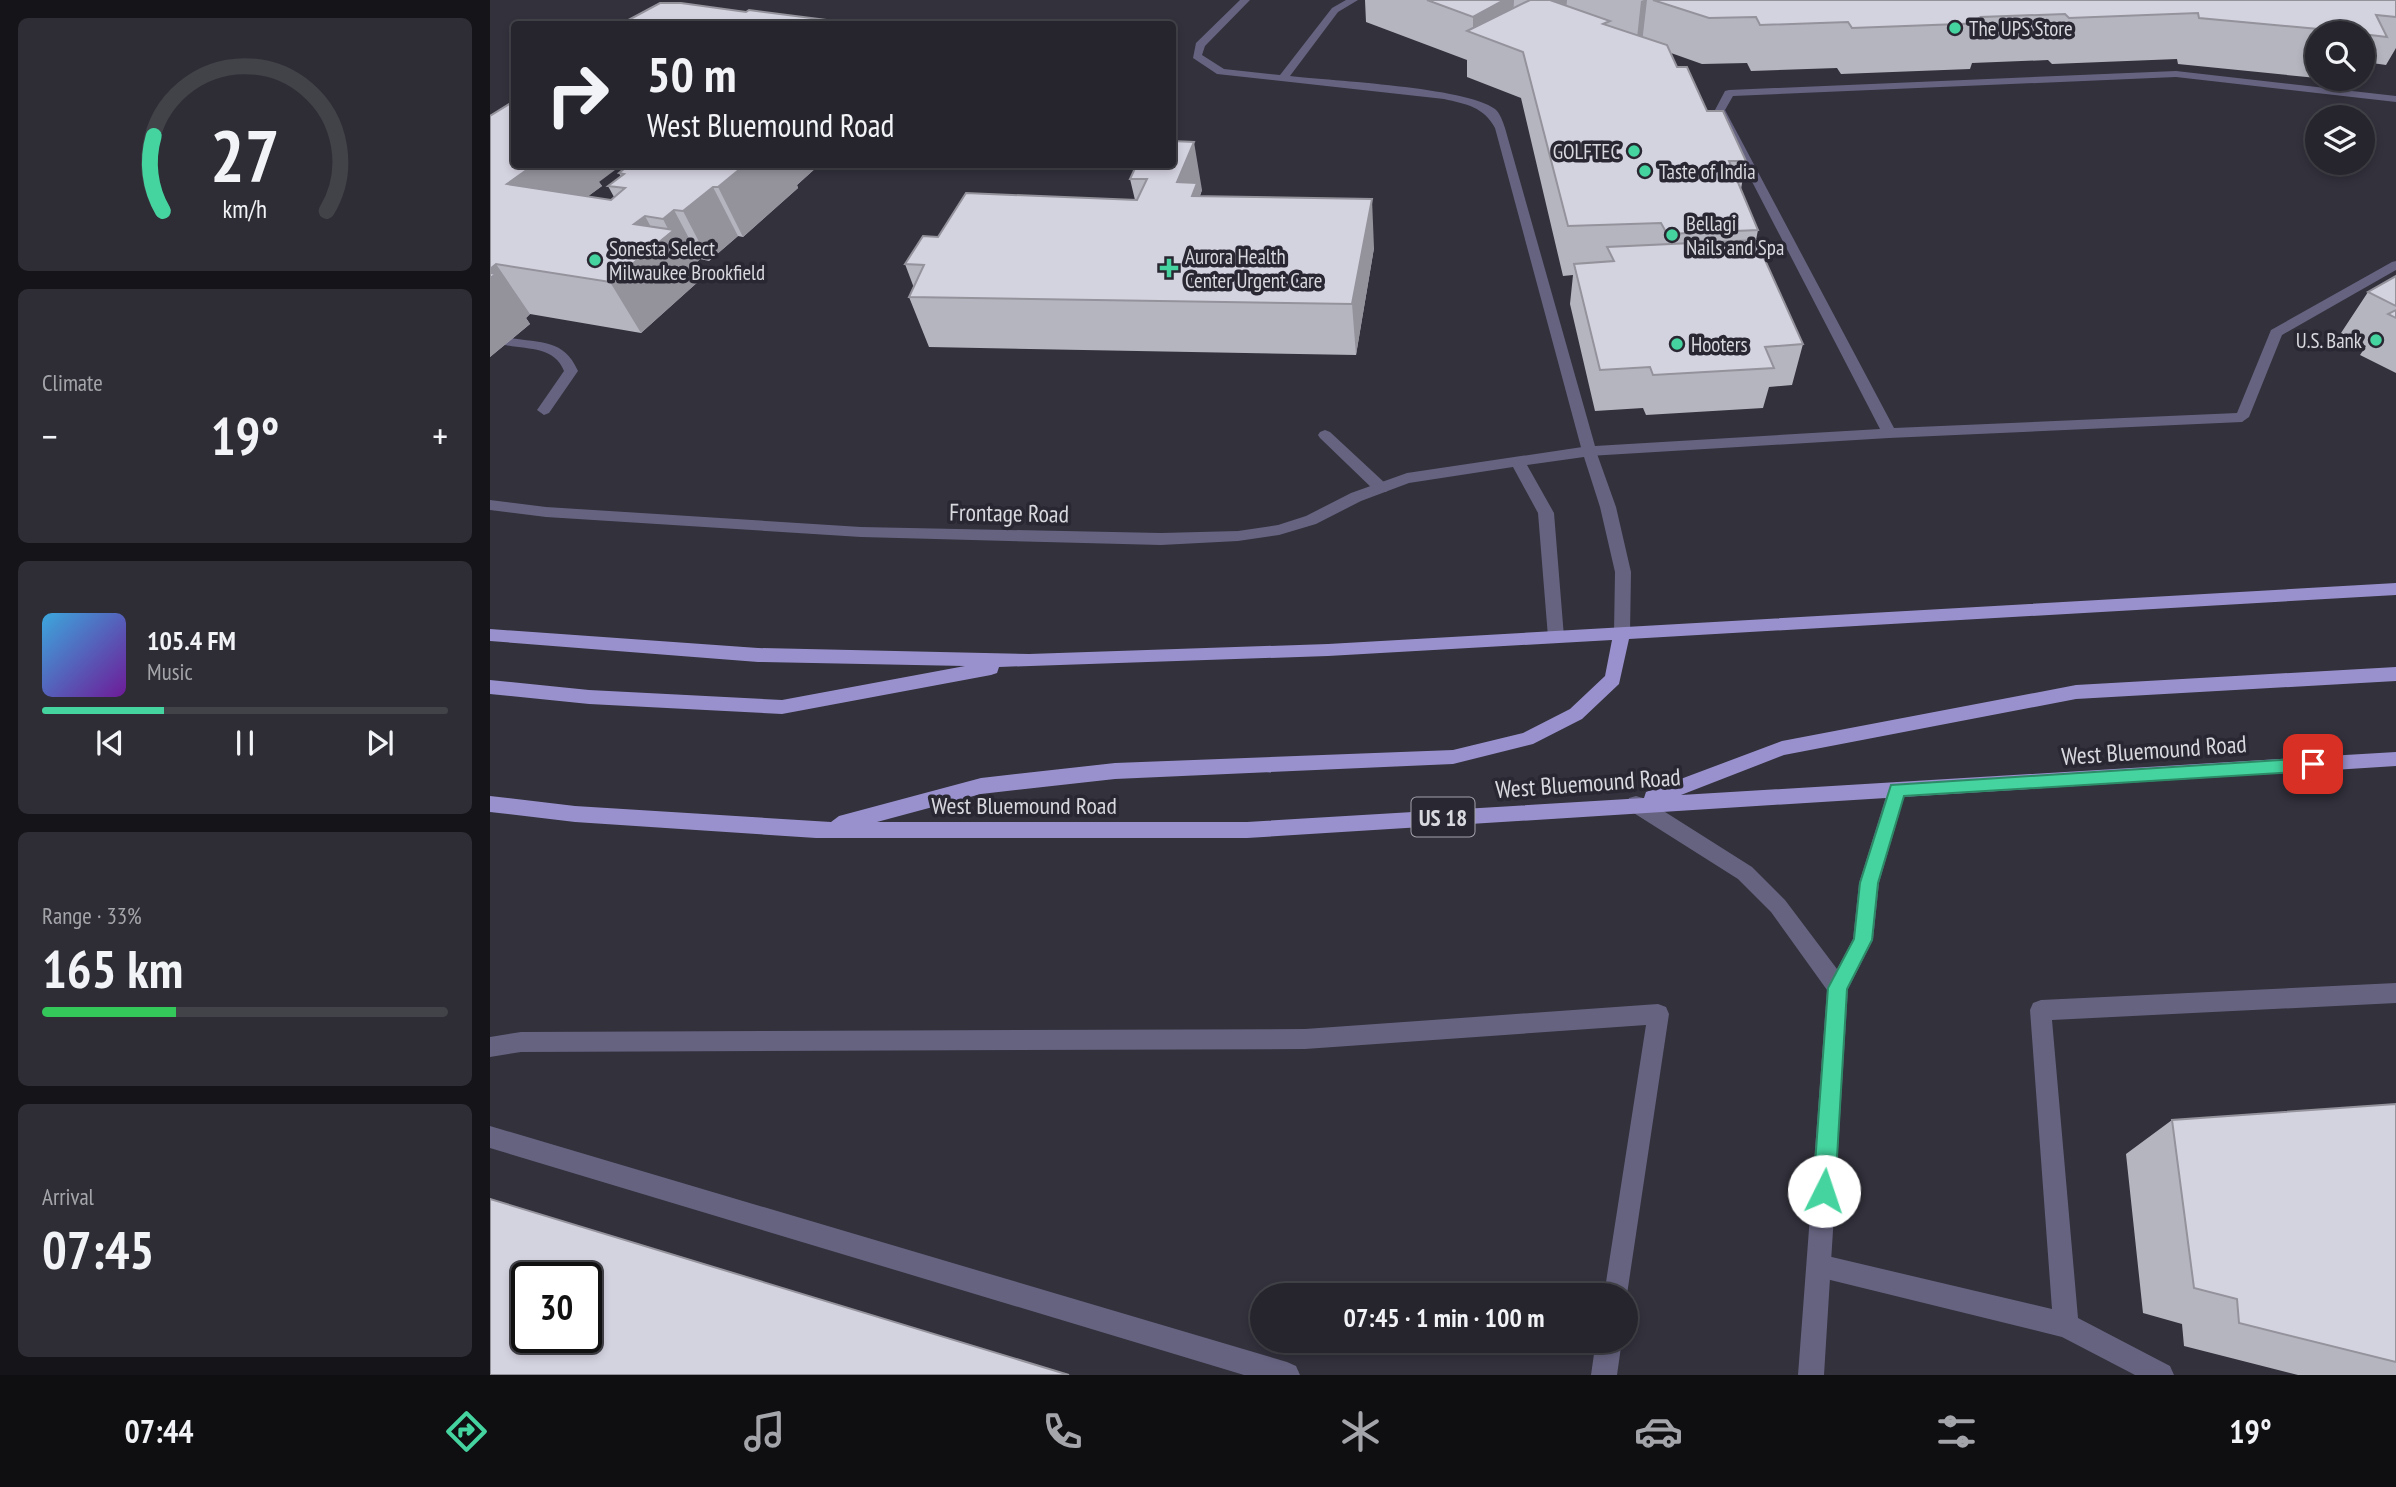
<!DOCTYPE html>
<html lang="en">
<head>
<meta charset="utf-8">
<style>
  :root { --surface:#26252d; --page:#2e2d35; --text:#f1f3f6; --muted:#a4a5aa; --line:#424249; --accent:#45d49f }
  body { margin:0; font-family:"PT Sans Narrow",sans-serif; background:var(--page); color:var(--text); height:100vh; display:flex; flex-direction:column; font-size:26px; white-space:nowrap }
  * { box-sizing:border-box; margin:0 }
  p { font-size:23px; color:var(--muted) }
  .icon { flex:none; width:38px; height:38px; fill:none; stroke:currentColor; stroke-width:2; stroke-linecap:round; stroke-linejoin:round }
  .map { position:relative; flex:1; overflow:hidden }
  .details { display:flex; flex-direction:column; gap:18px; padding:18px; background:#151419; width:490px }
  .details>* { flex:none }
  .guide { position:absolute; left:21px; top:21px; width:665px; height:147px; border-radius:7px; box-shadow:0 4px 10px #0003,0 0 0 2px var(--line); background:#26252d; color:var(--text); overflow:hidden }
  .fabs { position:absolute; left:1815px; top:21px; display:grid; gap:14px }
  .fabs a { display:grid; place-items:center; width:70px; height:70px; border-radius:50%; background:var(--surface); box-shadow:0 4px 10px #0003,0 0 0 2px var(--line); font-size:35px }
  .speed { position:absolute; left:21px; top:1262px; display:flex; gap:14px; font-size:35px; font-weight:700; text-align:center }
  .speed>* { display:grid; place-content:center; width:91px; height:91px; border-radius:50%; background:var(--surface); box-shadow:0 4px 10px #0003,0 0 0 2px var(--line); line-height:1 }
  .speed .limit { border:4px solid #111; border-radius:10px; background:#fff; color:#111 }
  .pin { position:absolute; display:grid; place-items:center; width:60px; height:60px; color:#fff; margin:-30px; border-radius:14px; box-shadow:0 4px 10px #0006 }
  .me { position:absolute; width:77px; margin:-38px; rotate:4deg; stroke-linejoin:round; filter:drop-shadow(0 0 5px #0008) }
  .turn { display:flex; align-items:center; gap:24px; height:147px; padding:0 21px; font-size:32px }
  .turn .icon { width:91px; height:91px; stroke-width:2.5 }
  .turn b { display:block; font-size:49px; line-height:60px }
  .big { font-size:52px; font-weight:800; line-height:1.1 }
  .details .card { flex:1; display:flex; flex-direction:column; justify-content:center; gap:10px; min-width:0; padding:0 24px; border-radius:10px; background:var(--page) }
  .details .dial { align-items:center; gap:0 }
  .dial svg { height:182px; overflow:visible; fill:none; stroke:var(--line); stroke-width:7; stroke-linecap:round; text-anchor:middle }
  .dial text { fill:var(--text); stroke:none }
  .song { display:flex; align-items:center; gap:21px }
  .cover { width:84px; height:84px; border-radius:10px; background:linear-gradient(135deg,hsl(200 70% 55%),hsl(280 70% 35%)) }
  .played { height:7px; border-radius:4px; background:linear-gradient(90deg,var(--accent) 30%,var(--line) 30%) }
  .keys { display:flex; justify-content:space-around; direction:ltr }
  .heat { display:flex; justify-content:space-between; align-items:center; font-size:38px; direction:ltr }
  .charge { height:10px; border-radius:5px; background:linear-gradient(90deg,#34c759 33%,var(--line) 0) }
  .trip { position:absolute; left:760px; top:1283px; width:388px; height:70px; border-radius:35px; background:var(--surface); box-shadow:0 4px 10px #0003,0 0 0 2px var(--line); font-weight:800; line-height:70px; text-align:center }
  .dock { display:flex; height:112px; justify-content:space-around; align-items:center; background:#0f0f12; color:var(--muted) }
  .dock .icon { width:49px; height:49px }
  .dock .on { color:var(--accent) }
  .dock b { font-size:32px; color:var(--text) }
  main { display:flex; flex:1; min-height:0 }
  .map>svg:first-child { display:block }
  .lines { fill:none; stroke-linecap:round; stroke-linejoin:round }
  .service { fill:#666380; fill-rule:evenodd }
  .minor { fill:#666380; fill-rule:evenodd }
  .primary { fill:#9991cd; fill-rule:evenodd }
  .wall { fill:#b5b5c0 }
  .shaded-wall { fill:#94939c }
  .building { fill:#d3d2df; stroke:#94939c; stroke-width:2; fill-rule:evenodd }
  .route { fill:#45d49f; stroke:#2d8a67; stroke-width:2 }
  .poi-dot { fill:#45d49f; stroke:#292732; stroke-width:2.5 }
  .labels { text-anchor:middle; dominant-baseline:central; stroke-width:7; stroke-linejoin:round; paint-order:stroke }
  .far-poi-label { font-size:21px; fill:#d8d8df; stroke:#292732; text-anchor:start }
  .shield { fill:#292732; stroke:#a4a3ab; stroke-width:2 }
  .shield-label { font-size:23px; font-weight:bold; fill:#d8d8df }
  .street-label { font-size:24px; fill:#d8d8df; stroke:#292732 }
</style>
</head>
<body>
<main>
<section class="details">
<div class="card dial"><svg viewBox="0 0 100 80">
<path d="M14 69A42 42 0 1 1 86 69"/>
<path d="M14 69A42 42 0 0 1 10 36" stroke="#45d49f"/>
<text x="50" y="56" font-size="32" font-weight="700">27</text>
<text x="50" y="72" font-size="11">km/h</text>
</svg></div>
<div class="card"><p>Climate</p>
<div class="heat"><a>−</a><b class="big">19°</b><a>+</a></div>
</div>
<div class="card">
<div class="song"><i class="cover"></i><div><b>105.4 FM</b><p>Music</p></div></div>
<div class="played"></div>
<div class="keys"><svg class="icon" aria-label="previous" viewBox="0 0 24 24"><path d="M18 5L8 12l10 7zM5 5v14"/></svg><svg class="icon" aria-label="pause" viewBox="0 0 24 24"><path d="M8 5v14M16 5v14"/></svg><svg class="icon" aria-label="next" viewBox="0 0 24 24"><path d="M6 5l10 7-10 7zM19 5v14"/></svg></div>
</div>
<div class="card"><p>Range · 33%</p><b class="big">165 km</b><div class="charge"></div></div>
<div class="card"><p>Arrival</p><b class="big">07:45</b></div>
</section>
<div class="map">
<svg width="1906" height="1375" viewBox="0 0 1906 1375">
  <rect width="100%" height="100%" fill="#32313c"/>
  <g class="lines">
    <!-- service -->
    <g class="service">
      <path d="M 750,0 L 760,0 L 715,46 L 712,55 L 734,69 L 790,75 L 842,8 L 856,0 L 868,0 L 848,12 L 800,76 C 842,81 976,87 1005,109 C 1010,113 1013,122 1015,128 L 1105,446 L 1390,429 L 1225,110 L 1235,91 L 1239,90 L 1686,71 L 1906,96 L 1906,102 L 1686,77 L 1243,96 L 1235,110 L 1404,428 L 1747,413 L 1781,330 L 1902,262 L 1906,261 L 1906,270 L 1792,335 L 1759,417 L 1752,422 L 1399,438 L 1099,456 L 1092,451 L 1005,128 C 994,107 976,104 954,99 L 727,74 L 703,58 L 706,43 Z"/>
      <path d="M 20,338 C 51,343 74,339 88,371 L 59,413 L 54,415 L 47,410 L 74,371 C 64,346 38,350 15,345 L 13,342 Z"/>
      <path d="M 835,430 L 840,432 L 896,484 L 899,488 L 896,492 L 886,492 L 830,438 L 828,435 L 830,432 Z"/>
      <path d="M 1906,983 L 1906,1003 L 1562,1020 L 1588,1318 L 1680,1366 L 1684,1375 L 1645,1375 L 1572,1337 L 1320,1275 L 1317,1266 L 1320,1257 L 1329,1254 L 1562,1309 L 1540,1010 L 1543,1003 L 1551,1000 Z"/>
      <path d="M 1168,1004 L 1176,1007 L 1179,1014 L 1136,1301 L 1136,1295 L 1114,1295 L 1156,1025 L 815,1049 L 31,1052 L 0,1057 L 0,1037 L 31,1032 L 815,1029 Z"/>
      <path d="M 0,1126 L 797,1362 L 806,1366 L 810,1375 L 754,1375 L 0,1148 Z"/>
      <path d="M 1106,1340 L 1132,1340 L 1127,1375 L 1101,1375 Z"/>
    </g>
    <!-- minor -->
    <g class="minor">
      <path d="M 1099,446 L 1106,451 L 1126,507 L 1141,572 L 1140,633 L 1132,639 L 1124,633 L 1125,572 L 1110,507 L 1094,457 L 1037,465 L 1064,513 L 1074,637 L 1072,641 L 1060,641 L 1058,637 L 1048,513 L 1023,467 L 919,483 L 871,501 L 826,524 L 789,535 L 748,541 L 671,545 L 371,537 L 56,517 L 0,510 L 0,500 L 56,507 L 371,527 L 671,533 L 748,531 L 788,525 L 816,516 L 861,493 L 917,473 Z"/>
      <path d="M 1407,782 L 1414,785 L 1416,790 L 1389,883 L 1383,940 L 1358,989 L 1334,1375 L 1308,1375 L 1337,990 L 1281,912 L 1248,879 L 1139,810 L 1137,804 L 1139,798 L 1146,796 L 1153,798 L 1262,867 L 1295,900 L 1347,969 L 1363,939 L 1369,883 L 1398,790 L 1400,785 Z"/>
    </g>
    <!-- primary -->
    <path class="primary" d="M 1906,583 L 1906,595 L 1139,639 L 1129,684 L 1092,719 L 1043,744 L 963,764 L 625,779 L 491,794 L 387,822 L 757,822 L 1154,798 L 1156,792 L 1292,741 L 1586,685 L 1906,667 L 1906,681 L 1586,699 L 1294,755 L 1191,795 L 1906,752 L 1906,766 L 757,838 L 326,838 L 85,822 L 0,812 L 0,796 L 85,806 L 341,822 L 349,816 L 491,778 L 625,763 L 963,750 L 1033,733 L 1080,709 L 1115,676 L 1122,640 L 838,656 L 509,667 L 507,673 L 501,675 L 292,714 L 99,704 L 0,694 L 0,680 L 99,690 L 292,700 L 475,666 L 268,662 L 0,641 L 0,629 L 268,648 L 539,654 L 838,644 Z"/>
  </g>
  <!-- wall -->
  <g class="wall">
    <path d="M 875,0 L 1906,0 L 1906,48 L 1896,65 L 1882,63 L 1870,83 L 1831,79 L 1872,79 L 1872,33 L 1827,33 L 1827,78 L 1688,64 L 1687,59 L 1562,64 L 1558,60 L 1482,63 L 1480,69 L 1351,74 L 1347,68 L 1261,71 L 1257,63 L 1212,64 L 1181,53 L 1187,67 L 1217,111 L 1256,161 L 1251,189 L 1268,230 L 1266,240 L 1313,344 L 1302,385 L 1279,387 L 1273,408 L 1156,415 L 1153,408 L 1105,411 L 1080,304 L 1083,275 L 1073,276 L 1031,98 L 977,77 L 977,60 L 876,22 Z"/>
    <path d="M 0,116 L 109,182 L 112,186 L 98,196 L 121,200 L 124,197 L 118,186 L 131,177 L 129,173 L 140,164 L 335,164 L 332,167 L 328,166 L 307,185 L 308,188 L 253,237 L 248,236 L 219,261 L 210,259 L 203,266 L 210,280 L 151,333 L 40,314 L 36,318 L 40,324 L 0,357 Z"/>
    <path d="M 647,164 L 712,190 L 710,196 L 884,248 L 866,355 L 439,347 L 419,297 L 424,288 L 415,264 L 448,237 L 645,200 L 640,179 Z"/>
    <path d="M 1906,276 L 1906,373 L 1870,355 L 1876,346 L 1851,333 L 1878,292 Z"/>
    <path d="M 1906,1104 L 1906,1375 L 1808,1375 L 1694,1346 L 1692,1324 L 1653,1313 L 1636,1154 L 1682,1120 Z"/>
  </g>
  <!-- shaded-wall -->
  <g class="shaded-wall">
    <path d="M 1014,0 L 1024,0 L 1022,40 L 983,33 L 983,17 Z"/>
    <path d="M 1046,0 L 1077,0 L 1075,23 Z"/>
    <path d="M 1154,0 L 1157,0 L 1152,43 L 1146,47 L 1151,1 Z"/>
    <path d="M 704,142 L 712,190 L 709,197 L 715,232 L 687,182 Z"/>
    <path d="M 45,164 L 133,164 L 109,182 L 112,186 L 48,234 L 17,184 Z"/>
    <path d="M 256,164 L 327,164 L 328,166 L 307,185 L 308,188 L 253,237 L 228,187 Z"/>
    <path d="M 223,187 L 248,236 L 219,261 L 193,211 Z"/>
    <path d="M 882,199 L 884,248 L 866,355 L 862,304 Z"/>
    <path d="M 184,210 L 210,259 L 203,266 L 210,280 L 151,333 L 120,282 L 144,224 L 155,216 L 169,242 L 180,233 L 173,219 Z"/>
    <path d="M 6,264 L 40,314 L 36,318 L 40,324 L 0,357 L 0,269 Z"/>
  </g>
  <!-- building -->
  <g class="building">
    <path d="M 937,0 L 1014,0 L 983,17 Z"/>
    <path d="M 1038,0 L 1060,0 L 1120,21 L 1113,24 L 1177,45 L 1187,67 L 1197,67 L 1217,111 L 1233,111 L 1256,161 L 1239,161 L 1268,230 L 1177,234 L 1171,223 L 1078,226 L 1033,52 L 977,31 L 1040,0 Z"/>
    <path d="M 1163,0 L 1906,0 L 1906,17 L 1886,15 L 1897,37 L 1872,34 L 1872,33 L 1709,18 L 1708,13 L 1579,18 L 1575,14 L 1491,17 L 1495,23 L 1362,28 L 1358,22 L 1270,25 L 1266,17 L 1219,18 Z"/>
    <path d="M 170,3 L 191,3 L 256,12 L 259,10 L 368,24 L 131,24 Z"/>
    <path d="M 24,101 L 24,164 L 45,164 L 17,184 L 121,200 L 135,188 L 118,186 L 134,174 L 129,173 L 140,164 L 256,164 L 228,187 L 223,187 L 193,211 L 184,210 L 173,219 L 155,216 L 144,224 L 184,230 L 120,282 L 6,264 L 0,269 L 0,116 Z"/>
    <path d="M 682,141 L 704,142 L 687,182 L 707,183 L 702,196 L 882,199 L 862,304 L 419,297 L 434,265 L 415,264 L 433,236 L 448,237 L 476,193 L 647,200 L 657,179 L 640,179 L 647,164 L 682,164 Z"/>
    <path d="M 1266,240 L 1313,344 L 1275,347 L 1284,368 L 1163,375 L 1160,367 L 1110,370 L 1084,264 L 1124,261 L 1117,247 Z"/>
    <path d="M 0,273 L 6,274 L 0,278 Z"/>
    <path d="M 1906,276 L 1906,306 L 1878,292 Z"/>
    <path d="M 1906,310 L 1906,318 L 1898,314 Z"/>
    <path d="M 1906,1104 L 1906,1362 L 1749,1323 L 1747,1299 L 1704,1288 L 1682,1120 Z"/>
    <path d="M 0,1199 L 579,1375 L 0,1375 ZM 37,1278 L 96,1278 L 96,1337 L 37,1337 Z"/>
  </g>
  <!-- route -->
  <path class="route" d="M 1823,758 L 1829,760 L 1831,764 L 1829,769 L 1823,771 L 1414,796 L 1388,883 L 1382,940 L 1357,989 L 1345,1191 L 1342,1198 L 1334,1201 L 1326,1198 L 1323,1191 L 1338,988 L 1364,939 L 1370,883 L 1401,785 Z"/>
  <!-- markers -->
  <g class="poi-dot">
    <circle cx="1465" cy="28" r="7"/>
    <circle cx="1144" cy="151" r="7"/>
    <circle cx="1155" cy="171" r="7"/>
    <circle cx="1182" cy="235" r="7"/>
    <circle cx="105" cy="260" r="7"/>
    <path d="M675.5 257.5h7v7h7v7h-7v7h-7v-7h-7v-7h7z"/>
    <circle cx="1886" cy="340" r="7"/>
    <circle cx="1187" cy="344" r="7"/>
  </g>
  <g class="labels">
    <!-- far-poi labels -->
    <g class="far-poi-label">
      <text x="1479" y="28">The UPS Store</text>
      <text x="1130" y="151" text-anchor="end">GOLFTEC</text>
      <text x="1169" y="171">Taste of India</text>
      <text x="1196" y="223">Bellagi<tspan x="1196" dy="24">Nails and Spa</tspan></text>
      <text x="119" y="248">Sonesta Select<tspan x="119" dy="24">Milwaukee Brookfield</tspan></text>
      <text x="695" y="256">Aurora Health<tspan x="695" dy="24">Center Urgent Care</tspan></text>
      <text x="1872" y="340" text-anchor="end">U.S. Bank</text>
      <text x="1201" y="344">Hooters</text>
    </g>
    <!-- shield labels -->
    <rect class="shield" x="921.5" y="797.5" width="63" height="39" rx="5"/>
    <g class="shield-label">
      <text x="953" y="817">US 18</text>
    </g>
    <!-- street labels -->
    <g class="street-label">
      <text transform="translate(519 513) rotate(1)">Frontage Road</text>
      <text transform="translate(1664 750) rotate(-4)">West Bluemound Road</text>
      <text transform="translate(1098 783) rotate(-4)">West Bluemound Road</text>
      <text x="534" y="805">West Bluemound Road</text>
    </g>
  </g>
</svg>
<div class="fabs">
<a><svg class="icon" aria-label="search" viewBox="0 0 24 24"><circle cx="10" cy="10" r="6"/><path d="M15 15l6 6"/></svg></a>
<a><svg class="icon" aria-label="layers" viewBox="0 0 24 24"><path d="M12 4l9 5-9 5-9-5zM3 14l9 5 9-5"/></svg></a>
</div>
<div class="speed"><div class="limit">30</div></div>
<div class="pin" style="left:1823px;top:764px;background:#d93025"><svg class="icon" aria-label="arrive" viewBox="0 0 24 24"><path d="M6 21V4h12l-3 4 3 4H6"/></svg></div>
<svg class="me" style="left:1334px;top:1191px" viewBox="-20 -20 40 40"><circle r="19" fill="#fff"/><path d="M0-13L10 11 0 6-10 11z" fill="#45d49f"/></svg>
<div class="trip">07:45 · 1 min · 100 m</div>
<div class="guide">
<div class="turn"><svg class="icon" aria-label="right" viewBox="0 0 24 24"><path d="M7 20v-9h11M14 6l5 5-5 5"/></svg><div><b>50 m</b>West Bluemound Road</div></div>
</div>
</div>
</main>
<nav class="dock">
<b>07:44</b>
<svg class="icon on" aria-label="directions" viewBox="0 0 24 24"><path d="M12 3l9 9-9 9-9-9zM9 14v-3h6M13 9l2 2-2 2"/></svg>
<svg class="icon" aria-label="music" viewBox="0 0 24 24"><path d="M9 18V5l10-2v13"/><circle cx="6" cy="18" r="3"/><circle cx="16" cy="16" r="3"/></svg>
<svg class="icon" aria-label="phone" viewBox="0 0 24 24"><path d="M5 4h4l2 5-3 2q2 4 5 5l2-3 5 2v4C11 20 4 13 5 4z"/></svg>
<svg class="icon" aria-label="climate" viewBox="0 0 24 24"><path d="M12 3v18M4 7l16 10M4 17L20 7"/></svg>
<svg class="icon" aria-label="car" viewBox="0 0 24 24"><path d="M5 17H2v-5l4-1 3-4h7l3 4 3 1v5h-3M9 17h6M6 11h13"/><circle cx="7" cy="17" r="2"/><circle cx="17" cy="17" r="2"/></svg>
<svg class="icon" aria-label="filters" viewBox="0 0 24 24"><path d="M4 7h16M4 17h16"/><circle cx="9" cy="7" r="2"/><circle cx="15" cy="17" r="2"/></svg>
<b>19°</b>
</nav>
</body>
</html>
